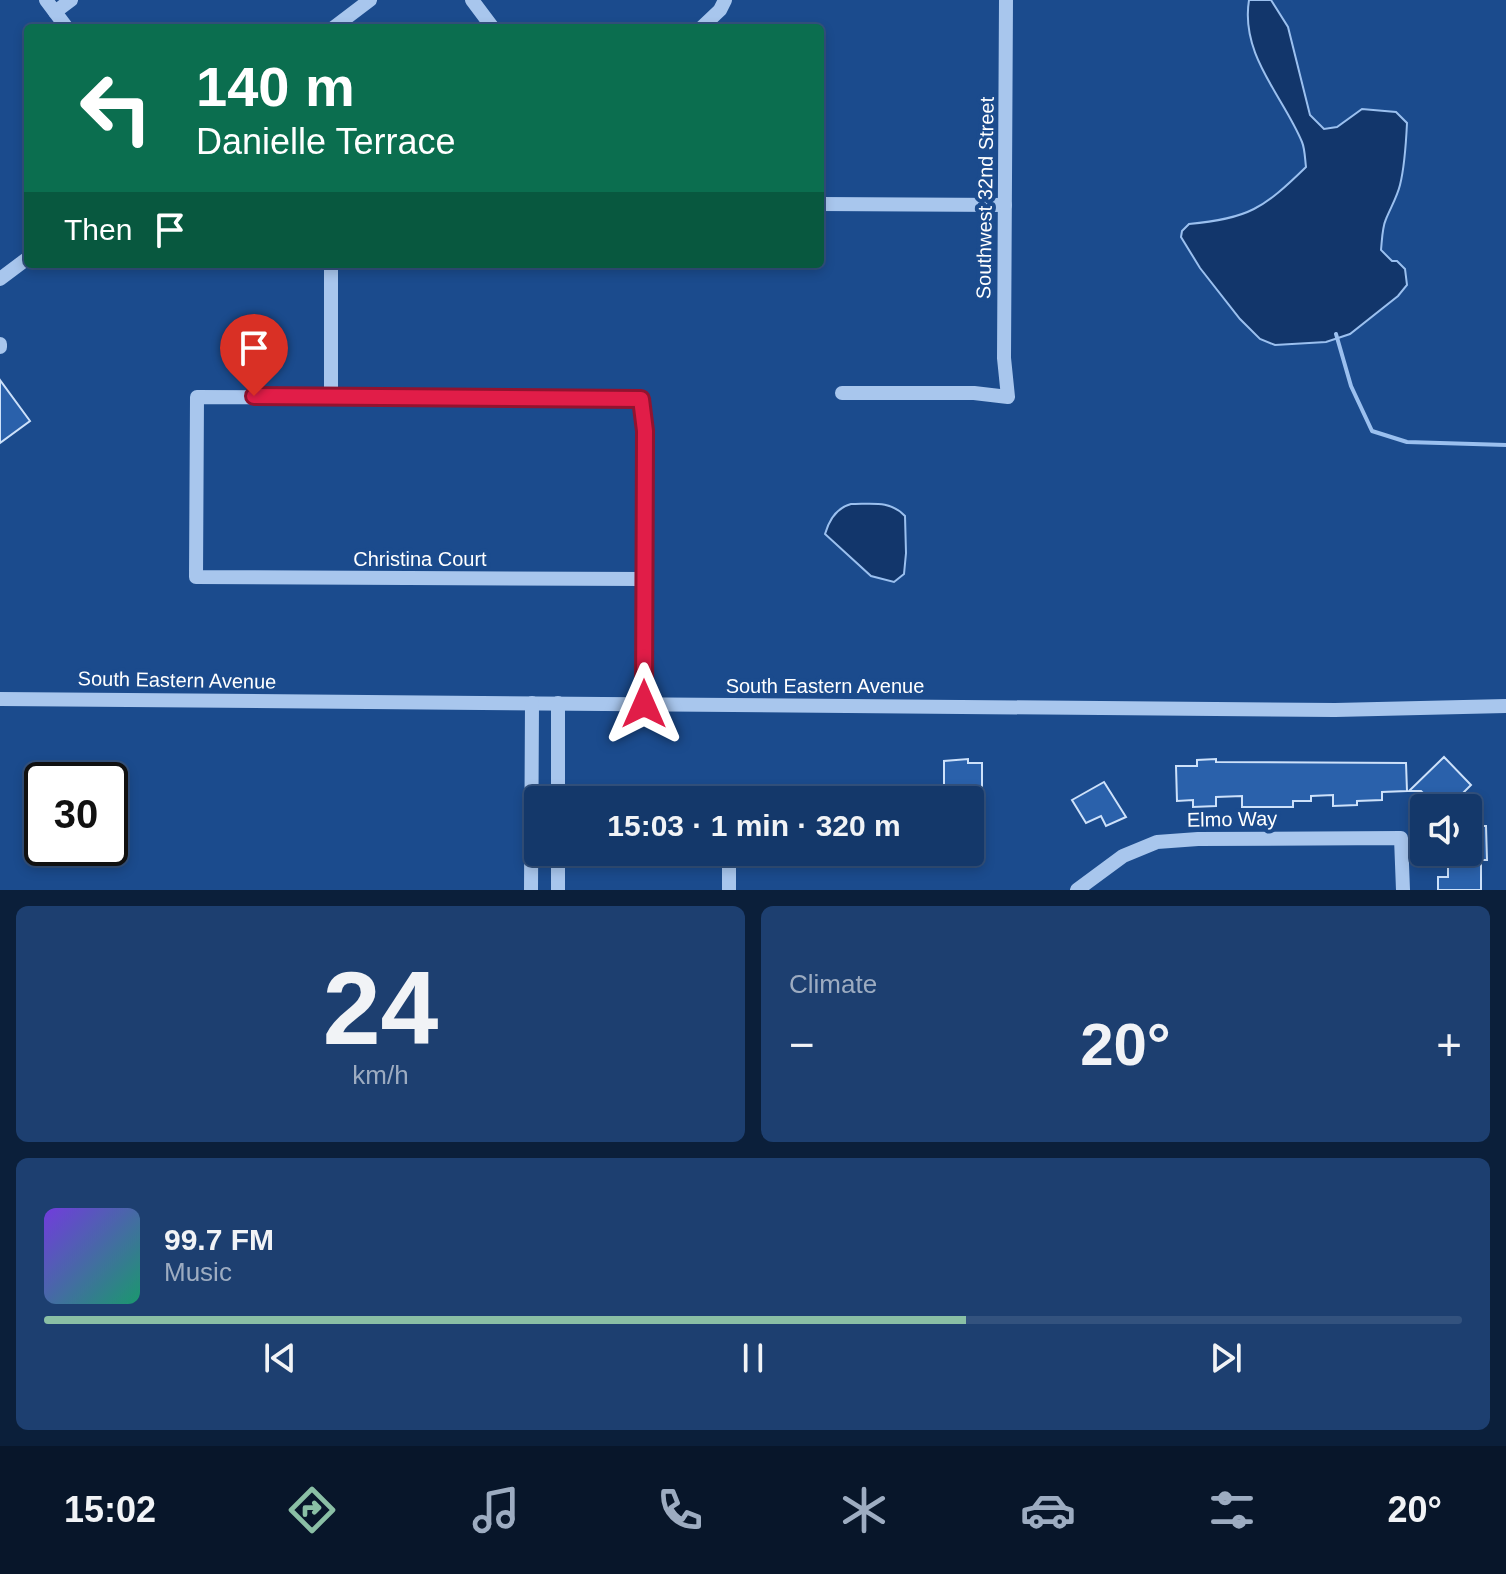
<!DOCTYPE html>
<html lang="en">
<head>
<meta charset="utf-8">
<style>
  :root { --surface:#14386a; --page:#1d3f70; --text:#f1f3f6; --muted:#9dacc1; --line:#33527e; --accent:#8abfa5 }
  body { margin:0; font-family:Helvetica,sans-serif; background:var(--page); color:var(--text); height:100vh; display:flex; flex-direction:column; font-size:30px; white-space:nowrap }
  * { box-sizing:border-box; margin:0 }
  p { font-size:26px; color:var(--muted) }
  .icon { flex:none; width:44px; height:44px; fill:none; stroke:currentColor; stroke-width:2; stroke-linecap:round; stroke-linejoin:round }
  .map { position:relative; height:890px; overflow:hidden }
  .drawer { display:flex; flex-direction:column; gap:16px; padding:16px; background:#0b1f3a; flex:1 }
  .drawer>* { flex:none }
  .top-card { position:absolute; left:24px; top:24px; width:800px; height:244px; border-radius:8px; box-shadow:0 4px 12px #0003,0 0 0 2px var(--line); background:#0b6e4f; color:#fff; overflow:hidden }
  .fabs { position:absolute; left:1410px; top:794px; display:grid; gap:16px }
  .fabs a { display:grid; place-items:center; width:72px; height:72px; border-radius:8px; background:var(--surface); box-shadow:0 4px 12px #0003,0 0 0 2px var(--line); font-size:40px }
  .speed { position:absolute; left:24px; top:762px; display:flex; gap:16px; font-size:40px; font-weight:700; text-align:center }
  .speed>* { display:grid; place-content:center; width:104px; height:104px; border-radius:50%; background:var(--surface); box-shadow:0 4px 12px #0003,0 0 0 2px var(--line); line-height:1 }
  .speed .limit { border:4px solid #111; border-radius:12px; background:#fff; color:#111 }
  .pin { position:absolute; display:grid; place-items:center; width:68px; height:68px; color:#fff; margin:-82px -34px; border-radius:50% 50% 50% 0; rotate:-45deg; box-shadow:0 0 8px #0007 }
  .pin .icon { rotate:45deg }
  .me { position:absolute; width:88px; margin:-44px; rotate:0deg; stroke-linejoin:round; filter:drop-shadow(0 0 6px #0008) }
  .turn { display:flex; align-items:center; gap:28px; height:168px; padding:0 40px; font-size:36px }
  .turn .icon { width:104px; height:104px; stroke-width:2.5 }
  .turn b { display:block; font-size:56px; line-height:68px }
  .then { display:flex; align-items:center; height:76px; padding:0 40px; background:#0003; gap:16px; font-size:30px }
  .big { font-size:60px; font-weight:700; line-height:1.1 }
  .drawer .widget { flex:1; display:flex; flex-direction:column; justify-content:center; gap:12px; min-width:0; padding:0 28px; border-radius:12px; background:var(--page) }
  .drawer .dial { align-items:center; gap:0 }
  .dial b { font-size:104px; line-height:1 }
  .song { display:flex; align-items:center; gap:24px }
  .cover { width:96px; height:96px; border-radius:12px; background:linear-gradient(135deg,hsl(260 70% 55%),hsl(160 70% 35%)) }
  .played { height:8px; border-radius:4px; background:linear-gradient(90deg,var(--accent) 65%,var(--line) 65%) }
  .keys { display:flex; justify-content:space-around; direction:ltr }
  .heat { display:flex; justify-content:space-between; align-items:center; font-size:44px; direction:ltr }
  .drawer .tiles { flex:1; display:grid; gap:16px; grid-template-columns:1fr 1fr }
  .widget:last-child { grid-column:span 2 }
  .trip { position:absolute; left:524px; top:786px; width:460px; height:80px; border-radius:8px; background:var(--surface); box-shadow:0 4px 12px #0003,0 0 0 2px var(--line); font-weight:700; line-height:80px; text-align:center }
  .dock { display:flex; height:128px; justify-content:space-around; align-items:center; background:#08162a; color:var(--muted) }
  .dock .icon { width:56px; height:56px }
  .dock .active { color:var(--accent) }
  .dock b { font-size:36px; color:var(--text) }
  .map>svg:first-child { display:block }
  .water { fill:#12366b; stroke:#9bc0ef; stroke-width:2 }
  .lines { fill:none; stroke-linecap:round; stroke-linejoin:round }
  .stream { stroke:#9bc0ef; stroke-width:4 }
  .building { fill:#2a61ab; stroke:#cde1fa; stroke-width:2 }
  .minor { stroke:#a8c6ed; stroke-width:14 }
  .route-casing { stroke:#92132f; stroke-width:20 }
  .route { stroke:#e11d48; stroke-width:14 }
  .labels { text-anchor:middle; dominant-baseline:central; stroke-width:8; stroke-linejoin:round; paint-order:stroke }
  .street-label { font-size:20px; fill:#fff; stroke:#1b4b8d }
</style>
</head>
<body>
<div class="map">
<svg width="1506" height="890" viewBox="0 0 1506 890">
  <rect width="100%" height="100%" fill="#1b4b8d"/>
  <!-- water -->
  <g class="water">
    <path d="M 1249,0 L 1271,0 L 1288,27 L 1310,115 L 1324,129 L 1337,127 L 1362,109 L 1396,112 L 1407,123 C 1406,144 1405,165 1400,185 C 1397,197 1391,207 1386,219 C 1382,228 1382,241 1381,250 L 1392,261 L 1397,261 L 1405,269 L 1407,285 L 1398,296 L 1350,334 L 1326,342 L 1275,345 L 1260,339 L 1240,319 L 1200,268 L 1181,237 L 1182,231 L 1189,224 C 1248,219 1264,208 1306,167 C 1305,160 1305,149 1302,142 C 1283,96 1240,55 1249,0 Z"/>
    <path d="M 851,504 C 872,504 890,500 905,516 L 906,553 L 904,574 L 894,582 L 871,576 L 825,534 C 829,520 836,508 851,504 Z"/>
  </g>
  <g class="lines">
    <!-- stream -->
    <path class="stream" d="M 1336,334 L 1351,386 L 1372,431 L 1407,442 L 1506,445"/>
  </g>
  <!-- building -->
  <g class="building">
    <path d="M 0,380 L 30,421 L 0,443 Z"/>
    <path d="M 1444,757 L 1471,785 L 1448,808 L 1438,808 L 1421,791 L 1409,791 Z"/>
    <path d="M 968,759 L 968,763 L 982,763 L 982,791 L 976,791 L 975,800 L 944,800 L 944,761 Z"/>
    <path d="M 1216,759 L 1216,762 L 1406,763 L 1407,791 L 1382,792 L 1382,800 L 1357,801 L 1357,805 L 1333,806 L 1333,795 L 1311,796 L 1311,801 L 1293,801 L 1293,807 L 1242,807 L 1242,796 L 1216,797 L 1216,806 L 1193,807 L 1193,800 L 1177,801 L 1176,766 L 1197,766 L 1197,760 Z"/>
    <path d="M 1104,782 L 1126,817 L 1106,826 L 1101,816 L 1086,823 L 1072,800 Z"/>
    <path d="M 1468,826 L 1486,826 L 1487,860 L 1481,860 L 1481,890 L 1438,890 L 1438,877 L 1448,877 L 1448,852 L 1468,852 Z"/>
  </g>
  <g class="lines">
    <!-- minor -->
    <g class="minor">
      <path d="M 46,0 L 67,28"/>
      <path d="M 472,0 L 493,28"/>
      <path d="M 55,12 L 71,0"/>
      <path d="M 333,28 L 370,0"/>
      <path d="M 701,28 L 720,10 L 725,0"/>
      <path d="M 820,204 L 1005,205"/>
      <path d="M 0,279 L 28,258"/>
      <path d="M 0,344 L 0,347"/>
      <path d="M 842,393 L 974,393 L 1008,397 L 1004,358 L 1006,0"/>
      <path d="M 331,396 L 331,264"/>
      <path d="M 643,579 L 196,577 L 197,397 L 641,399 L 645,431 L 644,704"/>
      <path d="M 0,699 L 1335,710 L 1506,706"/>
      <path d="M 558,800 L 558,703"/>
      <path d="M 729,852 L 729,890"/>
      <path d="M 531,890 L 532,703"/>
      <path d="M 558,890 L 558,852"/>
      <path d="M 1077,890 L 1123,856 L 1157,842 L 1198,839 L 1401,838 L 1403,890"/>
    </g>
  </g>
  <g class="lines">
    <defs>
      <path id="route" d="M 254,396 L 641,399 L 645,431 L 644,704"/>
    </defs>
    <!-- route casing -->
    <use href="#route" class="route-casing"/>
    <!-- route -->
    <use href="#route" class="route"/>
  </g>
  <g class="labels">
    <!-- street labels -->
    <g class="street-label">
      <text transform="translate(985 198) rotate(-89)">Southwest 32nd Street</text>
      <text x="420" y="559">Christina Court</text>
      <text transform="translate(177 680) rotate(1)">South Eastern Avenue</text>
      <text x="825" y="686">South Eastern Avenue</text>
      <text transform="translate(1232 819) rotate(-1)">Elmo Way</text>
    </g>
  </g>
</svg>
<div class="fabs">
<a><svg class="icon" aria-label="sound" viewBox="0 0 24 24"><path d="M4 9h4l5-4v14l-5-4H4zM17 9q2 3 0 6"/></svg></a>
</div>
<div class="speed"><div class="limit">30</div></div>
<div class="pin" style="left:254px;top:396px;background:#d93025"><svg class="icon" aria-label="arrive" viewBox="0 0 24 24"><path d="M6 21V4h12l-3 4 3 4H6"/></svg></div>
<svg class="me" style="left:644px;top:704px" viewBox="-20 -20 40 40"><path d="M0-17L14 15 0 8-14 15z" fill="#e11d48" stroke="#fff" stroke-width="4"/></svg>
<div class="trip">15:03 · 1 min · 320 m</div>
<div class="top-card">
<div class="turn"><svg class="icon" aria-label="left" viewBox="0 0 24 24"><path d="M17 20v-9H6M10 6l-5 5 5 5"/></svg><div><b>140 m</b>Danielle Terrace</div></div>
<div class="then">Then<svg class="icon" aria-label="arrive" viewBox="0 0 24 24"><path d="M6 21V4h12l-3 4 3 4H6"/></svg></div>
</div>
</div>
<section class="drawer">
<div class="tiles">
<div class="widget dial"><b>24</b><p>km/h</p></div>
<div class="widget"><p>Climate</p>
<div class="heat"><a>−</a><b class="big">20°</b><a>+</a></div>
</div>
<div class="widget">
<div class="song"><i class="cover"></i><div><b>99.7 FM</b><p>Music</p></div></div>
<div class="played"></div>
<div class="keys"><svg class="icon" aria-label="previous" viewBox="0 0 24 24"><path d="M18 5L8 12l10 7zM5 5v14"/></svg><svg class="icon" aria-label="pause" viewBox="0 0 24 24"><path d="M8 5v14M16 5v14"/></svg><svg class="icon" aria-label="next" viewBox="0 0 24 24"><path d="M6 5l10 7-10 7zM19 5v14"/></svg></div>
</div>
</div>
</section>
<nav class="dock">
<b>15:02</b>
<svg class="icon active" aria-label="directions" viewBox="0 0 24 24"><path d="M12 3l9 9-9 9-9-9zM9 14v-3h6M13 9l2 2-2 2"/></svg>
<svg class="icon" aria-label="music" viewBox="0 0 24 24"><path d="M9 18V5l10-2v13"/><circle cx="6" cy="18" r="3"/><circle cx="16" cy="16" r="3"/></svg>
<svg class="icon" aria-label="phone" viewBox="0 0 24 24"><path d="M5 4h4l2 5-3 2q2 4 5 5l2-3 5 2v4C11 20 4 13 5 4z"/></svg>
<svg class="icon" aria-label="climate" viewBox="0 0 24 24"><path d="M12 3v18M4 7l16 10M4 17L20 7"/></svg>
<svg class="icon" aria-label="car" viewBox="0 0 24 24"><path d="M5 17H2v-5l4-1 3-4h7l3 4 3 1v5h-3M9 17h6M6 11h13"/><circle cx="7" cy="17" r="2"/><circle cx="17" cy="17" r="2"/></svg>
<svg class="icon" aria-label="filters" viewBox="0 0 24 24"><path d="M4 7h16M4 17h16"/><circle cx="9" cy="7" r="2"/><circle cx="15" cy="17" r="2"/></svg>
<b>20°</b>
</nav>
</body>
</html>
